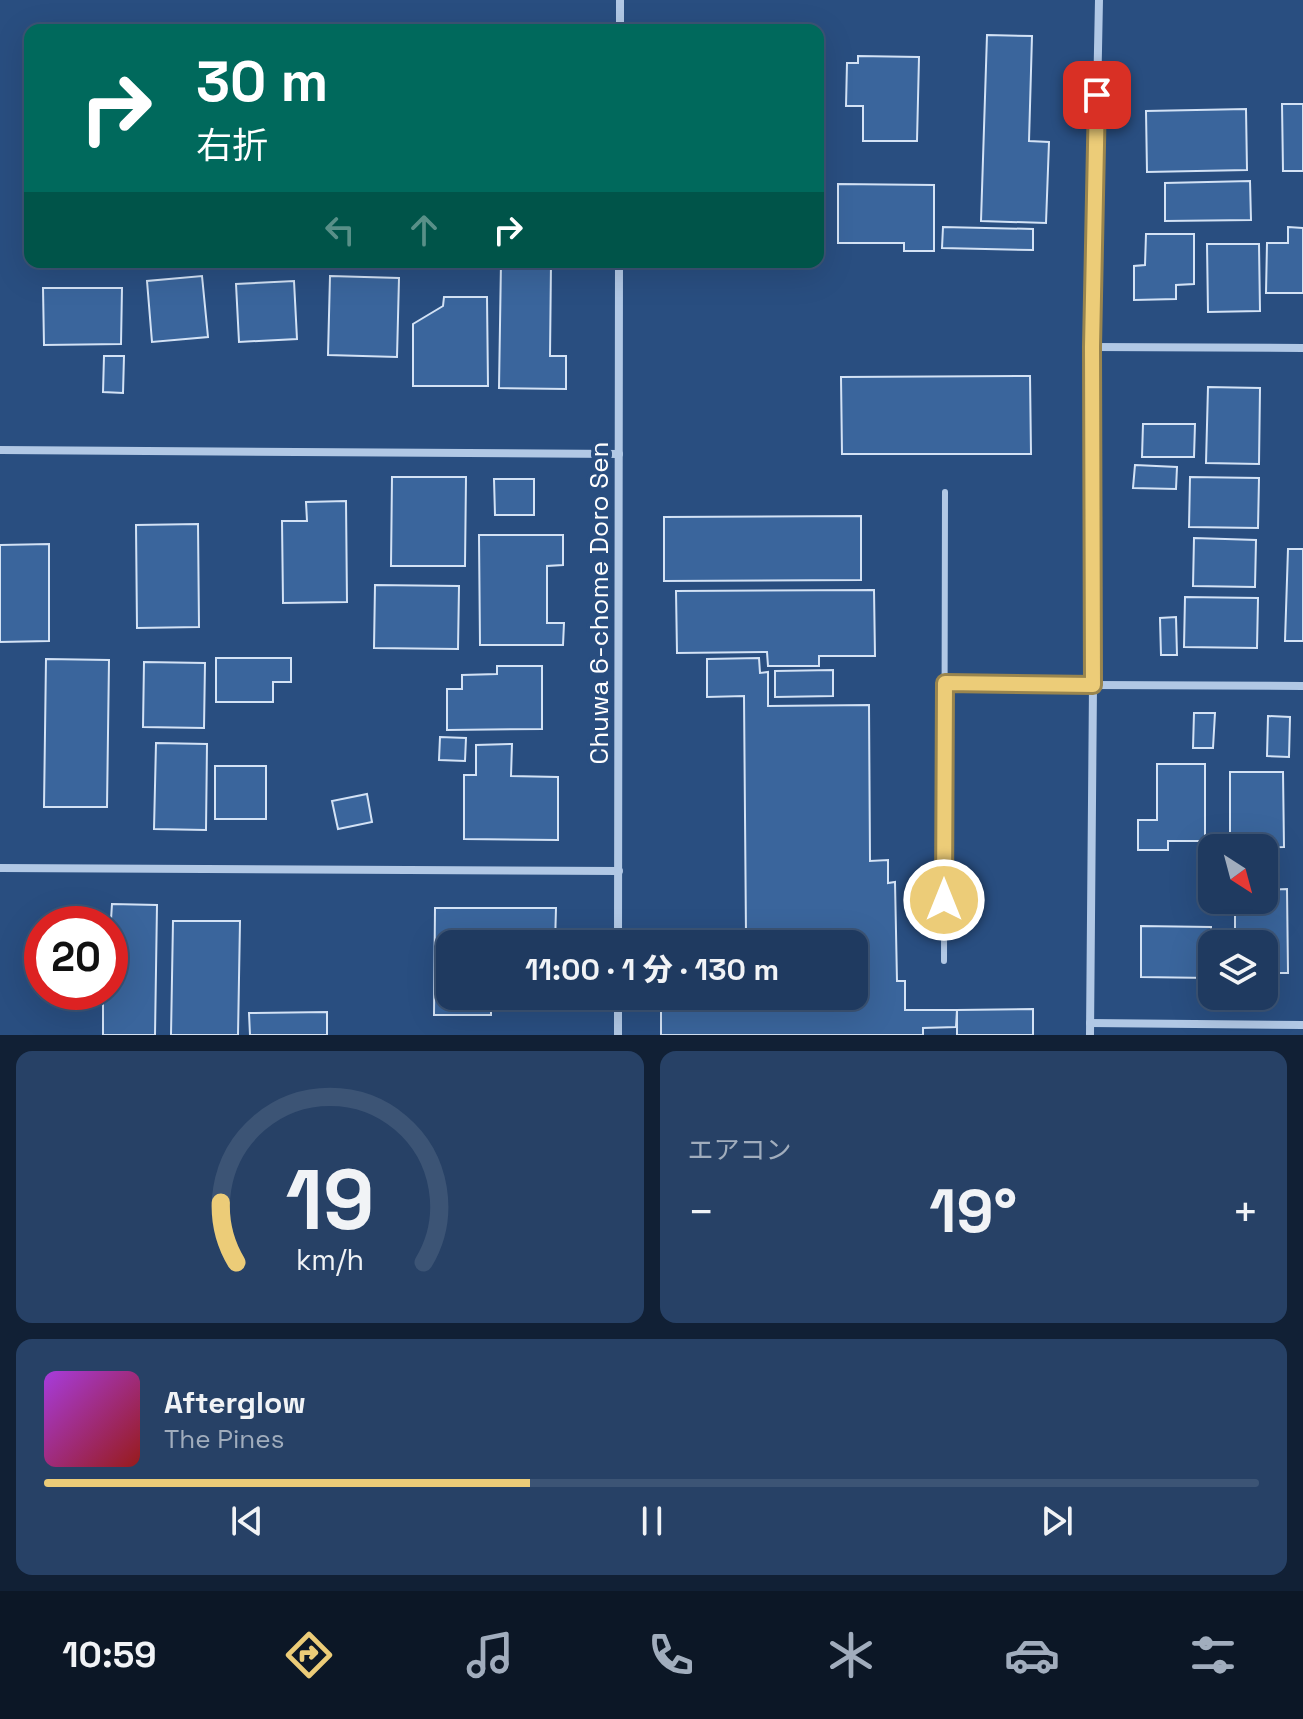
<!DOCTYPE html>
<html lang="ja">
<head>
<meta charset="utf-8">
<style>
  :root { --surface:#1f3a60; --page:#274166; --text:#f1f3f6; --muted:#a1adbd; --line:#3c5475; --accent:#eccc78 }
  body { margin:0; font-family:"Space Grotesk","Noto Sans JP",sans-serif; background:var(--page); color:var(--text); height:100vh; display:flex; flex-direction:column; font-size:30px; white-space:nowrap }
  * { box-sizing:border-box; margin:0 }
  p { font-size:26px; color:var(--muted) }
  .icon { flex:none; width:44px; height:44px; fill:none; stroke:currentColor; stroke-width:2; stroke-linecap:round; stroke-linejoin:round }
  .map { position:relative; height:1035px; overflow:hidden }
  .details { display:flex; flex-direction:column; gap:16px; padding:16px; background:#112035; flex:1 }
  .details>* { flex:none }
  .top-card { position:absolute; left:24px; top:24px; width:800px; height:244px; border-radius:16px; box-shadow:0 8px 32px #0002,0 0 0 2px var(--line); background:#00695c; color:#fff; overflow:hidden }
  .needle { width:52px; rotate:144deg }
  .buttons { position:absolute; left:1198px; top:834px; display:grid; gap:16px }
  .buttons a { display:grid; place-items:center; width:80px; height:80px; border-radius:16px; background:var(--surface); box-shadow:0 8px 32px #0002,0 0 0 2px var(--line); font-size:40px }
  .speed { position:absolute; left:24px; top:906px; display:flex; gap:16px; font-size:40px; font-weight:700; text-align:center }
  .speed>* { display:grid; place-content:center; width:104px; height:104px; border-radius:50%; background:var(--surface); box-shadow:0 8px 32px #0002,0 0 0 2px var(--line); line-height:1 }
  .speed .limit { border:12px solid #d22; background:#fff; color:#111 }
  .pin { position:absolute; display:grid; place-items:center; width:68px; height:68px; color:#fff; margin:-34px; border-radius:16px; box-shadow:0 4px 12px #0006 }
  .me { position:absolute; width:88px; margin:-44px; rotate:0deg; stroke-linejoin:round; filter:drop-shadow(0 0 6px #0008) }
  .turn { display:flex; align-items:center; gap:28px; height:168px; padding:0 40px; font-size:36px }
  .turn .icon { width:104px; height:104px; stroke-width:2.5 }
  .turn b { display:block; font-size:56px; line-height:68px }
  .lanes { display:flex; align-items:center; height:76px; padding:0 40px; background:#0003; justify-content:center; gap:40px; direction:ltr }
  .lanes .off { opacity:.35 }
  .big { font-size:60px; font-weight:800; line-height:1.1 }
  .details .card { flex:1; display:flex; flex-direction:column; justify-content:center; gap:12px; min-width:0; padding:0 28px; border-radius:16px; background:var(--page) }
  .details .dial { align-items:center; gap:0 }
  .dial svg { height:208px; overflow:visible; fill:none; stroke:var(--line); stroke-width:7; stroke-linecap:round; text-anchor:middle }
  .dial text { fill:var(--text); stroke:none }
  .song { display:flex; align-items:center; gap:24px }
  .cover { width:96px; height:96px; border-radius:12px; background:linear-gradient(135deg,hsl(280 70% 55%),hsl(0 70% 35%)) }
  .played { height:8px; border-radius:4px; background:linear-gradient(90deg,var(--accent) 40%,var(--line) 40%) }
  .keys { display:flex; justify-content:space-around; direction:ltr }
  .heat { display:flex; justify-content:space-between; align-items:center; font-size:44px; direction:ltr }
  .details .tiles { flex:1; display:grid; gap:16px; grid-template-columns:1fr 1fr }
  .card:last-child { grid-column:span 2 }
  .trip { position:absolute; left:436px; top:930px; width:432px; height:80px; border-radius:16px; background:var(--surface); box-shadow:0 8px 32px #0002,0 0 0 2px var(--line); font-weight:800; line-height:80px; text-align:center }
  .dock { display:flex; height:128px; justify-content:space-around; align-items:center; background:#0c1726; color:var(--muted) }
  .dock .icon { width:56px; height:56px }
  .dock .active { color:var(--accent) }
  .dock b { font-size:36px; color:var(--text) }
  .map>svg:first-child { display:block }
  .building { fill:#3a659c; stroke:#d3e2f5; stroke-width:2 }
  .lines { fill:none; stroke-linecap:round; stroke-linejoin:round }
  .service { stroke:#b1c8e5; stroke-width:6 }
  .minor { stroke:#b1c8e5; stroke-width:8 }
  .route-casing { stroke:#99854e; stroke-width:20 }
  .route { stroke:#eccc78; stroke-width:14 }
  .labels { text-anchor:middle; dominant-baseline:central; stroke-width:8; stroke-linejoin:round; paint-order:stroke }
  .street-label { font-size:26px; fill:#fff; stroke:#294e80 }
</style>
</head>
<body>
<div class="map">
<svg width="1303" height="1035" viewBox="0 0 1303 1035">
  <rect width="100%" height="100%" fill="#294e80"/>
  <!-- building -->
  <g class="building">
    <path d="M 987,35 L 1032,36 L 1029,141 L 1049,142 L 1046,223 L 981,221 Z"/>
    <path d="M 858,56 L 919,57 L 917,141 L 863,141 L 863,106 L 846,106 L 847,63 L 858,63 Z"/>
    <path d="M 1282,104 L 1303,104 L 1303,171 L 1283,171 Z"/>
    <path d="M 1246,109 L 1247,170 L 1147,172 L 1146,111 Z"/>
    <path d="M 1250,181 L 1251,220 L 1165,221 L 1165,183 Z"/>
    <path d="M 838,184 L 934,185 L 934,251 L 904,251 L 904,243 L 838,243 Z"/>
    <path d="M 943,227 L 1033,229 L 1033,250 L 942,248 Z"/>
    <path d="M 1288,227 L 1303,228 L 1303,293 L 1266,293 L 1267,243 L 1288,243 Z"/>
    <path d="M 1146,234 L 1194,234 L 1194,284 L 1176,285 L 1176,299 L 1134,300 L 1134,266 L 1145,265 Z"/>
    <path d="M 1207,244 L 1259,244 L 1260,311 L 1208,312 Z"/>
    <path d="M 501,262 L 551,262 L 550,356 L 566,356 L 566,389 L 499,388 Z"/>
    <path d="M 202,276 L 208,337 L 152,342 L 147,281 Z"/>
    <path d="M 330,276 L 399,278 L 397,357 L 328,355 Z"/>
    <path d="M 294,281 L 297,339 L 239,342 L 236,284 Z"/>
    <path d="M 43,288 L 122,288 L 121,344 L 44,345 Z"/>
    <path d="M 444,297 L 487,297 L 488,386 L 413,386 L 413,324 L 443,306 Z"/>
    <path d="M 104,356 L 124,356 L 123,393 L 103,392 Z"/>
    <path d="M 1030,376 L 1031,454 L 842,454 L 841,377 Z"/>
    <path d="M 1208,387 L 1260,388 L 1259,464 L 1206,463 Z"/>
    <path d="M 1143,424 L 1195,424 L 1194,457 L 1142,457 Z"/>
    <path d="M 1135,465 L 1177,467 L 1176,489 L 1133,488 Z"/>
    <path d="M 392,477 L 466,477 L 465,566 L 391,566 Z"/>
    <path d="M 1190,477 L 1259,478 L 1258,528 L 1189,527 Z"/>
    <path d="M 494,479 L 534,479 L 534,515 L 495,515 Z"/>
    <path d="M 346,501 L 347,602 L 283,603 L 282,521 L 307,521 L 306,502 Z"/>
    <path d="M 861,516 L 861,580 L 664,581 L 664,517 Z"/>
    <path d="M 198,524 L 199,627 L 137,628 L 136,525 Z"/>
    <path d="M 479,535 L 563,535 L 563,565 L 547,566 L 547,623 L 564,623 L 563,645 L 480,645 Z"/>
    <path d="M 1194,538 L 1256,540 L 1255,587 L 1193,586 Z"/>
    <path d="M 49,544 L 49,641 L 0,642 L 0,545 Z"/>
    <path d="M 1288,549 L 1303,549 L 1303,641 L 1285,641 Z"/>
    <path d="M 375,585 L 459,586 L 458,649 L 374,648 Z"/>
    <path d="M 874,590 L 875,656 L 819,656 L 819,666 L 768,666 L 767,652 L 677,653 L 676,591 Z"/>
    <path d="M 1185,597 L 1258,598 L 1257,648 L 1184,647 Z"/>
    <path d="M 1176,617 L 1177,655 L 1161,655 L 1160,618 Z"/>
    <path d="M 216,658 L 291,658 L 291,682 L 273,682 L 273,702 L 216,702 Z"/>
    <path d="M 759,658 L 760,673 L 768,672 L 768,706 L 869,705 L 870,861 L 888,860 L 888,883 L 895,882 L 897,981 L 905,981 L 905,1010 L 957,1010 L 956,1027 L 923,1028 L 923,1035 L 661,1035 L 661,996 L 854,996 L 854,944 L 660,944 L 660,936 L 746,935 L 744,696 L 707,697 L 707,659 Z"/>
    <path d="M 46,659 L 109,660 L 107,807 L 44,807 Z"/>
    <path d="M 144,662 L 205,663 L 204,728 L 143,727 Z"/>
    <path d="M 497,666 L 542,666 L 542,729 L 447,730 L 447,689 L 462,689 L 462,675 L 497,674 Z"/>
    <path d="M 833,670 L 833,696 L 775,697 L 775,671 Z"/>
    <path d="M 1194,713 L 1215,713 L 1213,748 L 1193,748 Z"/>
    <path d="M 1268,716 L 1290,717 L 1289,757 L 1267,756 Z"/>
    <path d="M 440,737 L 466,738 L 465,761 L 439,760 Z"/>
    <path d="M 156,743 L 207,744 L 206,830 L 154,829 Z"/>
    <path d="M 512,744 L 511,776 L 558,777 L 558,840 L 464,839 L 464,775 L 476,775 L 476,745 Z"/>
    <path d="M 1157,764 L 1205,764 L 1205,841 L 1168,841 L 1168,850 L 1138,850 L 1138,820 L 1157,820 Z"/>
    <rect x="215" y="766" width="51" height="53"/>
    <path d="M 1230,772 L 1283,772 L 1284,847 L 1230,848 Z"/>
    <path d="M 367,794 L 372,822 L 338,829 L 332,801 Z"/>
    <path d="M 1287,889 L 1288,973 L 1264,973 L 1264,944 L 1235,944 L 1235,900 L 1264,900 L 1264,890 Z"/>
    <path d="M 112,904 L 157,905 L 155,1035 L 103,1035 L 103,992 L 110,992 L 110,924 L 104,924 L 104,921 L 111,920 Z"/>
    <path d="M 435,908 L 556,908 L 555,944 L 450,944 L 450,996 L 491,996 L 491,1015 L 434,1015 Z"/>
    <path d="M 173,921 L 240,921 L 238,1035 L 171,1035 Z"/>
    <path d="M 1141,926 L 1211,927 L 1210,978 L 1141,977 Z"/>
    <path d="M 1033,1009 L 1033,1035 L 957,1035 L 957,1010 Z"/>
    <path d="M 327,1012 L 327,1035 L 250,1035 L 249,1013 Z"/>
  </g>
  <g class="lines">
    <!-- service -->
    <g class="service">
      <path d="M 945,683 L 1093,685"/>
      <path d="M 944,961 L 945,492"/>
    </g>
    <!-- minor -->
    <g class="minor">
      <path d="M 620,30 L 620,0"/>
      <path d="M 1092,347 L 1303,348"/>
      <path d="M 0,450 L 619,454"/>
      <path d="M 1093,685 L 1303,686"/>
      <path d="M 0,868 L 619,871"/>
      <path d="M 618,944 L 619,262"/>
      <path d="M 1090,1023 L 1303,1025"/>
      <path d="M 618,1035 L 618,996"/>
      <path d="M 1090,1035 L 1093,685 L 1092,347 L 1099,0"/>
    </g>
  </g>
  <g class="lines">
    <defs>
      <path id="route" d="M 944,900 L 945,683 L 1093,685 L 1092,347 L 1097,95"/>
    </defs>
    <!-- route casing -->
    <use href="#route" class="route-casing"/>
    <!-- route -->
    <use href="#route" class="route"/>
  </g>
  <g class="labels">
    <!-- street labels -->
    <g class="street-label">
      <text transform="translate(599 603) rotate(-90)">Chuwa 6-chome Doro Sen</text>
    </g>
  </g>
</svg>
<div class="buttons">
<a><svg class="needle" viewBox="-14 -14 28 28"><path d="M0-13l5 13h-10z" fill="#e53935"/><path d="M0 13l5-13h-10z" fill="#a1adbd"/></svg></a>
<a><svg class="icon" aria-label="layers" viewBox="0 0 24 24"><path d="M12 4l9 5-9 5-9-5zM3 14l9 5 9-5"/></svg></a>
</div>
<div class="speed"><div class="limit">20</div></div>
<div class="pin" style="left:1097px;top:95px;background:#d93025"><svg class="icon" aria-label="arrive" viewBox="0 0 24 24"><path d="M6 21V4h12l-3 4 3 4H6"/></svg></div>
<svg class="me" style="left:944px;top:900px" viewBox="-20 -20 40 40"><circle r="17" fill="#eccc78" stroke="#fff" stroke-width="3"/><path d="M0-11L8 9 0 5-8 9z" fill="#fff"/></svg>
<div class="trip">11:00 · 1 分 · 130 m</div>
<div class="top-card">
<div class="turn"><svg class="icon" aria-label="right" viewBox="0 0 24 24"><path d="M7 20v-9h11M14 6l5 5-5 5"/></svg><div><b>30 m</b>右折</div></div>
<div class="lanes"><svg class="icon off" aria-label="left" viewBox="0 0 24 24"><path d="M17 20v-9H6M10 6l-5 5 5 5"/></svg><svg class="icon off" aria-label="ahead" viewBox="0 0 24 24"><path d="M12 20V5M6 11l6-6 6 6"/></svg><svg class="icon" aria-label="right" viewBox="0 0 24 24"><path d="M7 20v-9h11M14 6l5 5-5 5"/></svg></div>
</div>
</div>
<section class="details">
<div class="tiles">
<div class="card dial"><svg viewBox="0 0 100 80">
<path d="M14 69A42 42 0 1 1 86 69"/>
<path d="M14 69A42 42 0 0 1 8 46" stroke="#eccc78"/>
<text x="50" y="56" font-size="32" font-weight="700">19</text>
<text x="50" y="72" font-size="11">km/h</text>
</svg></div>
<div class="card"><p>エアコン</p>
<div class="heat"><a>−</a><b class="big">19°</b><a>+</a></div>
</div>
<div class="card">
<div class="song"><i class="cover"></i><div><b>Afterglow</b><p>The Pines</p></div></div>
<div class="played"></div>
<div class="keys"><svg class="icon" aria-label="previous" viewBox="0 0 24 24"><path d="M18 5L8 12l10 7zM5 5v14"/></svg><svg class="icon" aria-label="pause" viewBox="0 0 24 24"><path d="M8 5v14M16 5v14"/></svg><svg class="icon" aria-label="next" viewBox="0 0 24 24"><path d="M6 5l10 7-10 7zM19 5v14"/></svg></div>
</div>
</div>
</section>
<nav class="dock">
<b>10:59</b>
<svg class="icon active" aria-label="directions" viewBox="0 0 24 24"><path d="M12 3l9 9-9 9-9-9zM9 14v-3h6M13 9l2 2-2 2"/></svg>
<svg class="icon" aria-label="music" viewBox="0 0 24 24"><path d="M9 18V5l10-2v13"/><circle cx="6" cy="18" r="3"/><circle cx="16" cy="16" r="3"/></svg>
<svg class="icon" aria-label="phone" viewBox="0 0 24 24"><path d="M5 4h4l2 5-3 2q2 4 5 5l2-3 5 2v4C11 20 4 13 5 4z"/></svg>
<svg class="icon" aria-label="climate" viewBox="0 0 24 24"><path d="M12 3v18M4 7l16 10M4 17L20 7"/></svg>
<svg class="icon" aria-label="car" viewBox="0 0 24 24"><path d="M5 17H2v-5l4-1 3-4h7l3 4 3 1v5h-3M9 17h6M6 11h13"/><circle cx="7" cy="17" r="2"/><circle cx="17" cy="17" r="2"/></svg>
<svg class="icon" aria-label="filters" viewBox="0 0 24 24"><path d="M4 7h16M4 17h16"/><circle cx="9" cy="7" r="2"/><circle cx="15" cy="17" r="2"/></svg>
</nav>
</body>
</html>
